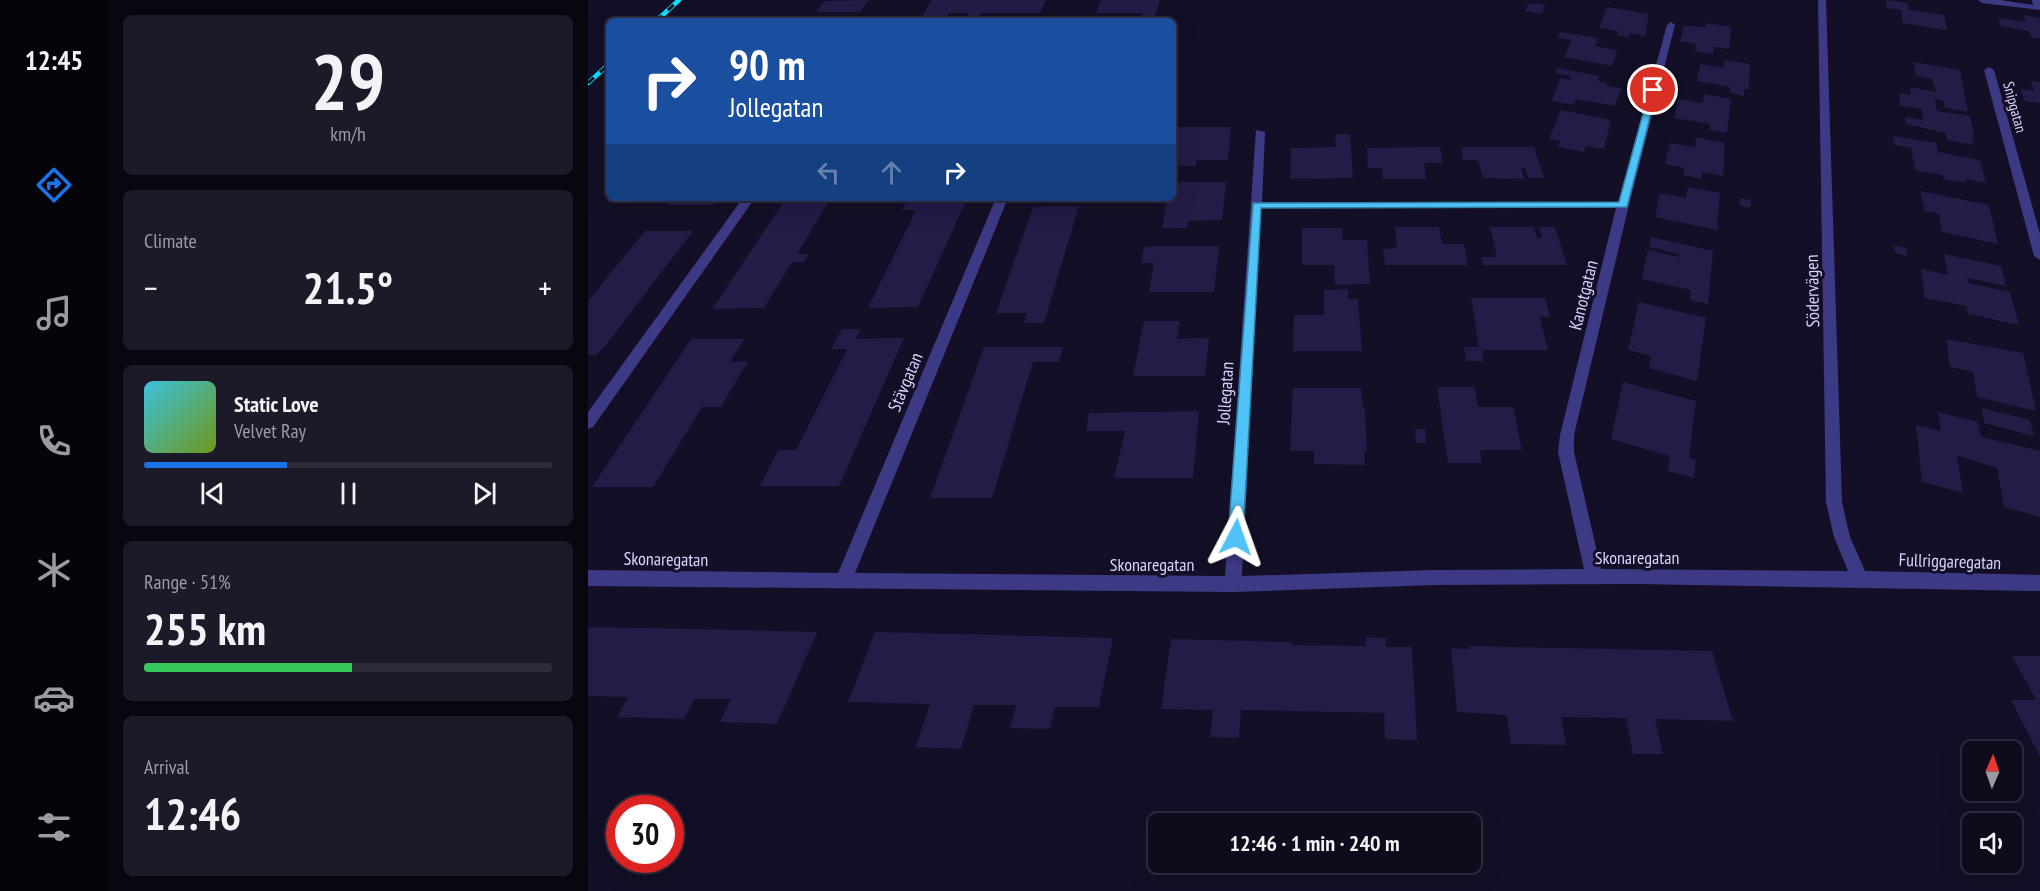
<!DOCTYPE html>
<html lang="en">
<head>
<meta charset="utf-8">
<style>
  :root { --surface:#0e0b1c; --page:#1c1929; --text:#f1f3f6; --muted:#9b9ba3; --line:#2e2b3b; --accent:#1a73e8 }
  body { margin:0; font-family:"PT Sans Narrow",sans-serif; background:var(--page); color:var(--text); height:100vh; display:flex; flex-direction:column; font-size:22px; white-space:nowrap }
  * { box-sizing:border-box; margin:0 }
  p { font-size:20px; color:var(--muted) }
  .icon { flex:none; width:33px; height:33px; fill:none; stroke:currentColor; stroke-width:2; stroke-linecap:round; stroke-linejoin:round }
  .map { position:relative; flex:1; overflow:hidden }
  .side { display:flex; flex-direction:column; gap:15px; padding:15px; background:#08060f; width:480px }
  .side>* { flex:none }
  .banner { position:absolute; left:18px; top:18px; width:570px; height:183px; border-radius:9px; box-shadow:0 6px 24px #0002,0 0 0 2px var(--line); background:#1a4fa0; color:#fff; overflow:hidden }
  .needle { width:39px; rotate:2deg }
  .buttons { position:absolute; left:1374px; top:741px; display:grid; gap:12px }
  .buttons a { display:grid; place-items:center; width:60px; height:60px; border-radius:9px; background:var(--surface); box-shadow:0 6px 24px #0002,0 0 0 2px var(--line); font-size:30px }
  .speed { position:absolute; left:18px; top:795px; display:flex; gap:12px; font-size:30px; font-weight:700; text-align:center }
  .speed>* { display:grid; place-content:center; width:78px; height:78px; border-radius:50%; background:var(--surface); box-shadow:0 6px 24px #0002,0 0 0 2px var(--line); line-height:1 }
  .speed .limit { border:9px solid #d22; background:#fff; color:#111 }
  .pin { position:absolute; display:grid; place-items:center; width:51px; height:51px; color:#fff; margin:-26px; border:3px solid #fff; border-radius:50%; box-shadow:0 2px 6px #0007 }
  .me { position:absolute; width:66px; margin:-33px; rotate:4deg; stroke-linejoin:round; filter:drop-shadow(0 0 4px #0008) }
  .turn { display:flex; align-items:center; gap:21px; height:126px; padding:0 24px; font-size:27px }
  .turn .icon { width:78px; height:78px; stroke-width:2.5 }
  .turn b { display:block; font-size:42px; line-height:51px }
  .lanes { display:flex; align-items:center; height:57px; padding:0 24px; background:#0003; justify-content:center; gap:30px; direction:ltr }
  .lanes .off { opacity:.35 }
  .big { font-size:45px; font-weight:800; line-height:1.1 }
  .side .card { flex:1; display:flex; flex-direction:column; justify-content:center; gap:9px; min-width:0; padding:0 21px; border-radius:9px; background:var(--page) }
  .side .dial { align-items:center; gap:0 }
  .dial b { font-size:78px; line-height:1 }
  .song { display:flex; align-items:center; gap:18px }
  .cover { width:72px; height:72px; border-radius:9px; background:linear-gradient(135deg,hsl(190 70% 55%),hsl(80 70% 35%)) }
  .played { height:6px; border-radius:3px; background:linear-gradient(90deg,var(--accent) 35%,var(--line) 35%) }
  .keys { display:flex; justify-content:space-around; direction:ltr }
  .heat { display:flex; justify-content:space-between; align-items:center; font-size:33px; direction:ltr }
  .charge { height:9px; border-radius:4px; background:linear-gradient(90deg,#34c759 51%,var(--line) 0) }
  .trip { position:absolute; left:560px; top:813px; width:333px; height:60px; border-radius:9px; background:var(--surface); box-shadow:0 6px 24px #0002,0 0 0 2px var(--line); font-weight:800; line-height:60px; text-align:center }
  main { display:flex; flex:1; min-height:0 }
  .dock { display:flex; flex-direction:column; width:108px; justify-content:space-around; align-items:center; background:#06040b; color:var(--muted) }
  .dock .icon { width:42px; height:42px }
  .dock .current { color:var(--accent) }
  .dock b { font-size:27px; color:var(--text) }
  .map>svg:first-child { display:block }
  .building { fill:#241b47 }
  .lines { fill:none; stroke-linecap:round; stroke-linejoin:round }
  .minor { fill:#3d3a85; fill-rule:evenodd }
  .rail-casing { stroke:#00e5ff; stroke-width:4.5 }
  .rail { stroke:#130f26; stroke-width:3; stroke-dasharray:8; stroke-linecap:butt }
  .route { fill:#4fc3f7; stroke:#337fa1; stroke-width:1.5 }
  .labels { text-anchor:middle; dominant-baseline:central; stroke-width:6; stroke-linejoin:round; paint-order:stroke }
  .far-street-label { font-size:15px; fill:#d9d4ff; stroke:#130f26 }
  .street-label { font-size:18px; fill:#d9d4ff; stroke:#130f26 }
</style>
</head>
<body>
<main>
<nav class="dock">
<b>12:45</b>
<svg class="icon current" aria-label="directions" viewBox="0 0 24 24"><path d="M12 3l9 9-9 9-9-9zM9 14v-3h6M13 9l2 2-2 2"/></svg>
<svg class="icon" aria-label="music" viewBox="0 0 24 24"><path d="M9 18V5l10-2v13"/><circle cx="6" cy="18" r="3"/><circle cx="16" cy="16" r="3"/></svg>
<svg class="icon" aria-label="phone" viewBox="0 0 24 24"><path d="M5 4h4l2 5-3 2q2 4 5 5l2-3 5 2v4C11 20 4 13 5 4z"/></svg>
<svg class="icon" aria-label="climate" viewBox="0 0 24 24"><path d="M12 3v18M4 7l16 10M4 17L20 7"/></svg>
<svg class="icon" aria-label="car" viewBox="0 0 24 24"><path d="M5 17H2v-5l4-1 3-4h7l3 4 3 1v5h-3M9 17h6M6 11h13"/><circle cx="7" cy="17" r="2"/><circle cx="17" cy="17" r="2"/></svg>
<svg class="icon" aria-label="filters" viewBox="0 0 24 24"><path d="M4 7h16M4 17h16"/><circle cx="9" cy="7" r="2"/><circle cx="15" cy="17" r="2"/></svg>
</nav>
<section class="side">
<div class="card dial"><b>29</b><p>km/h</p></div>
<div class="card"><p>Climate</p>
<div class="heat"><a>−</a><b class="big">21.5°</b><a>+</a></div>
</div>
<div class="card">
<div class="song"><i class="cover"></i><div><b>Static Love</b><p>Velvet Ray</p></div></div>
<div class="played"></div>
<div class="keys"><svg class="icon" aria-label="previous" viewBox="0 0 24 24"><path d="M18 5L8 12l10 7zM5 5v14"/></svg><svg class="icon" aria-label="pause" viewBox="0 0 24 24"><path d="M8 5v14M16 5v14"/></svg><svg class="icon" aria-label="next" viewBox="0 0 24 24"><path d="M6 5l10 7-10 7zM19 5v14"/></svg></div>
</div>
<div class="card"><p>Range · 51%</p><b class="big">255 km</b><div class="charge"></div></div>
<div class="card"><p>Arrival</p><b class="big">12:46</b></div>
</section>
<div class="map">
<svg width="1452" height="891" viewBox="0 0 1452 891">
  <rect width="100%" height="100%" fill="#130f26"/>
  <!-- building -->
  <g class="building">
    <path d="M 281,0 L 272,12 L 228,12 L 237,1 Z"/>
    <path d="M 344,0 L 458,0 L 452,13 L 394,13 L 390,18 L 379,18 L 381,13 L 361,13 L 358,18 L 333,18 Z"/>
    <path d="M 513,0 L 572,0 L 567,17 L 554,18 L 555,13 L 508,13 Z"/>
    <path d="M 1298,0 L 1320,3 L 1321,10 L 1356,15 L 1359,30 L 1315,23 L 1313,10 L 1299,8 Z"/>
    <path d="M 941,3 L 957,5 L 954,14 L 937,11 Z"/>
    <path d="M 1019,7 L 1061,14 L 1057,36 L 1042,33 L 1041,37 L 1029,35 L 1030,31 L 1011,28 Z"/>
    <path d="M 1436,15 L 1452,18 L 1452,39 L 1443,37 L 1441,31 L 1412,26 L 1410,18 L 1438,22 Z"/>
    <path d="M 1119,23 L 1143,27 L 1141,49 L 1126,47 L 1125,54 L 1107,51 L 1108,44 L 1092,41 L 1096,26 L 1118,27 Z"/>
    <path d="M 972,32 L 1010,38 L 1007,46 L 1029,50 L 1024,66 L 976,57 L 984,40 L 970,38 Z"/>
    <path d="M 1137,60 L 1162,64 L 1161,90 L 1156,89 L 1156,96 L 1142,93 L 1142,87 L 1109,81 L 1112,64 L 1136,68 Z"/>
    <path d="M 1325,62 L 1372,70 L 1380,112 L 1357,108 L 1355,100 L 1347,99 L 1349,111 L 1382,116 L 1387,138 L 1384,137 L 1386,145 L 1359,140 L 1358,133 L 1318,124 L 1317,117 L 1335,120 L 1334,109 L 1312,106 L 1311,93 L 1323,95 L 1322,87 L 1348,92 L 1344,79 L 1328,76 Z"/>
    <path d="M 969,68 L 1011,76 L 1010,81 L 1019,83 L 1019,86 L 1033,88 L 1027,106 L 988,99 L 986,105 L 964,101 L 972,78 L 982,80 L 984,76 L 967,73 Z"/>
    <path d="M 1443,81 L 1452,82 L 1452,103 L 1436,101 L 1433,89 L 1446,91 Z"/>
    <path d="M 1116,94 L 1143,99 L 1139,133 L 1121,130 L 1122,124 L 1086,118 L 1090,99 L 1115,103 Z"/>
    <path d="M 973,110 L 1023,120 L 1016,149 L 998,146 L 996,152 L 970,147 L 972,141 L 961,139 Z"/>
    <path d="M 585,127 L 643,127 L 640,160 L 609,160 L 608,166 L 585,166 L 590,133 L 585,133 Z"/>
    <path d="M 747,134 L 762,134 L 765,178 L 702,179 L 703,148 L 748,147 Z"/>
    <path d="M 1305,136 L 1348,143 L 1350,152 L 1392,160 L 1398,183 L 1377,179 L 1378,183 L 1356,179 L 1355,175 L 1327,170 L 1323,148 L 1306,145 Z"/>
    <path d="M 1108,137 L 1137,143 L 1135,176 L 1114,172 L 1113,179 L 1095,175 L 1097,168 L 1077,164 L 1082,143 L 1107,147 Z"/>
    <path d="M 833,147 L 852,147 L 855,163 L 836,163 L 838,179 L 795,179 L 794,168 L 780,168 L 779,148 Z"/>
    <path d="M 873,147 L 946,147 L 956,178 L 940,178 L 937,168 L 933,168 L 936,179 L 895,178 L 890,160 L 875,160 Z"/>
    <path d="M 585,182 L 638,182 L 634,220 L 600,221 L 599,228 L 574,228 L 579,198 L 585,198 Z"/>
    <path d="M 1100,187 L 1132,193 L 1129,230 L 1067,217 L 1072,193 L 1098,198 Z"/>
    <path d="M 1332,191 L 1401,205 L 1410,244 L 1354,232 L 1351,214 L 1337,211 Z"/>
    <path d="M 85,198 L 130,198 L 124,205 L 79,205 Z"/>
    <path d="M 320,198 L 339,198 L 336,203 L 377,203 L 330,307 L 280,308 L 328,210 L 314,210 Z"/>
    <path d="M 1152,198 L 1163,200 L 1162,208 L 1151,205 Z"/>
    <path d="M 195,203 L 240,203 L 209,254 L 221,254 L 216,262 L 204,262 L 176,308 L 124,309 Z"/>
    <path d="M 491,206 L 456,323 L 436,323 L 439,313 L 408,313 L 445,207 Z"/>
    <path d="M 807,227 L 851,227 L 854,244 L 876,244 L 880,265 L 797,265 L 795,249 L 809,248 Z"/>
    <path d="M 902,227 L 946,227 L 949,238 L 954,238 L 951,227 L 967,227 L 979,265 L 895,265 L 893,257 L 909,257 Z"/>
    <path d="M 714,228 L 754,228 L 755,240 L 779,240 L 782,284 L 747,285 L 746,265 L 714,265 Z"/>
    <path d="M 57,231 L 105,231 L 18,345 L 8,355 L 0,355 L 0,301 Z"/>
    <path d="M 1063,237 L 1125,251 L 1120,304 L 1102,300 L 1103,290 L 1054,279 L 1060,250 L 1091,257 L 1091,254 L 1061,247 Z"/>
    <path d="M 1305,245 L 1318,248 L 1319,256 L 1307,253 Z"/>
    <path d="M 571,246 L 631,246 L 626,292 L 561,292 L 566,263 L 553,263 L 556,247 Z"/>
    <path d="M 1356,254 L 1413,266 L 1418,286 L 1379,278 L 1381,283 L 1422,292 L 1431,325 L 1380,314 L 1378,306 L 1337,298 L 1333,269 L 1360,275 Z"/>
    <path d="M 760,289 L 760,299 L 770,299 L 774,351 L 705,351 L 706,315 L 736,315 L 736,290 Z"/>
    <path d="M 883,298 L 957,298 L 962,317 L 952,317 L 960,350 L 894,350 L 896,361 L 878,361 L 876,347 L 891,347 Z"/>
    <path d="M 1051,302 L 1118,318 L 1109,381 L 1061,368 L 1063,356 L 1040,350 Z"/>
    <path d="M 556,321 L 592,321 L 589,339 L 621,338 L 617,376 L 545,376 Z"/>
    <path d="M 254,329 L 273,329 L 268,339 L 316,338 L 251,486 L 172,486 L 190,450 L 208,450 L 259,349 L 243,349 Z"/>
    <path d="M 103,339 L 156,339 L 142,362 L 160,361 L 133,407 L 114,407 L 65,487 L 4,487 Z"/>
    <path d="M 1358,339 L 1435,353 L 1448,411 L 1389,397 L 1385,372 L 1362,367 Z"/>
    <path d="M 396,347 L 475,347 L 471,362 L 445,362 L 404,498 L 342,498 Z"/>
    <path d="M 1035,382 L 1108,401 L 1101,458 L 1108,460 L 1106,478 L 1080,471 L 1082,456 L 1023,439 Z"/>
    <path d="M 849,387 L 886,387 L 890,407 L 925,407 L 934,450 L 892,450 L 894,463 L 860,463 Z"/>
    <path d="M 705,388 L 773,388 L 775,408 L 777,408 L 779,451 L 776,451 L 777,465 L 726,464 L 726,451 L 702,451 Z"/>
    <path d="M 1394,408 L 1442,420 L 1446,436 L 1396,423 Z"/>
    <path d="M 611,411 L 605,478 L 526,478 L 537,431 L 498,431 L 501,413 Z"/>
    <path d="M 1350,412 L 1390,422 L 1393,437 L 1452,451 L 1452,517 L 1416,507 L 1409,468 L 1374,457 L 1369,456 L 1375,493 L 1334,482 L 1328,425 L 1353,431 Z"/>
    <path d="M 827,429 L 837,429 L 838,443 L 828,443 Z"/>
    <path d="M 0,627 L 112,629 L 229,632 L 189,724 L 132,722 L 143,699 L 106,699 L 96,719 L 29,717 L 40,697 L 0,696 Z"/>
    <path d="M 287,632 L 525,638 L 511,707 L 467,707 L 462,729 L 422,728 L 428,705 L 386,705 L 373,749 L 328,747 L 342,704 L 260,702 Z"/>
    <path d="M 778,637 L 798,638 L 798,647 L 824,647 L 829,740 L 797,739 L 796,713 L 653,710 L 651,738 L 622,737 L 625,710 L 573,709 L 583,639 L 704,642 L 704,645 L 778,646 Z"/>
    <path d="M 881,646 L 1124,651 L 1145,721 L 1067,719 L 1075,754 L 1045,754 L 1038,718 L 973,717 L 978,745 L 923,744 L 919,715 L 869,712 L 863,648 L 882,649 Z"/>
    <path d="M 1424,656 L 1452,656 L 1452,757 L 1423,700 L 1448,700 Z"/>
  </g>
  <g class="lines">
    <!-- minor -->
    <g class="minor">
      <path d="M 1230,0 L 1238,0 L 1254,502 L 1262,537 L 1277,571 L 1452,575 L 1452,591 L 1048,584 L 846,585 L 645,592 L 0,586 L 0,570 L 250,573 L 408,198 L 420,198 L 267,573 L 637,576 L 668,130 L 677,132 L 674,202 L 1030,202 L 1079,25 L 1083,22 L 1087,25 L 1041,205 L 986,435 L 986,452 L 1013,569 L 1260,571 L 1246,537 L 1238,502 ZM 673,208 L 1028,208 L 972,435 L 970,452 L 996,569 L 846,570 L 654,576 Z"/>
      <path d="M 1390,0 L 1412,0 L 1445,5 L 1444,0 L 1452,0 L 1452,10 L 1394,3 Z"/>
      <path d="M 1401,67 L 1406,70 L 1452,234 L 1452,260 L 1446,256 L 1396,70 Z"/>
      <path d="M 155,198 L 167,198 L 5,427 L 0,429 L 0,412 Z"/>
    </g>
    <defs>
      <g id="rail">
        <path d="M 68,21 L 91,0"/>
        <path d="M 0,83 L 21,64"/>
      </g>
    </defs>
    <!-- rail casing -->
    <use href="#rail" class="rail-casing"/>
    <!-- rail -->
    <use href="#rail" class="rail"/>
  </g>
  <!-- route -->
  <path class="route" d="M 1062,88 L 1069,90 L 1039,207 L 673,208 L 655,537 L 653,541 L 648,543 L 642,541 L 640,537 L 665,203 L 1031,202 Z"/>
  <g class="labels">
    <!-- far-street labels -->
    <g class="far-street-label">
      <text transform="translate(1427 107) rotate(75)">Snipgatan</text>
    </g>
    <!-- street labels -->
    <g class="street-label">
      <text transform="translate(1224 291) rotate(-91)">Södervägen</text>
      <text transform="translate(995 295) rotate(-76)">Kanotgatan</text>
      <text transform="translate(317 382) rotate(-67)">Stävgatan</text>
      <text transform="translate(637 393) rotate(-86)">Jollegatan</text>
      <text x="1049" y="557">Skonaregatan</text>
      <text transform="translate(78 559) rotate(1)">Skonaregatan</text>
      <text transform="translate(1362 561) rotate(2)">Fullriggaregatan</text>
      <text x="564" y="564">Skonaregatan</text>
    </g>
  </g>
</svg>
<div class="buttons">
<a><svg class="needle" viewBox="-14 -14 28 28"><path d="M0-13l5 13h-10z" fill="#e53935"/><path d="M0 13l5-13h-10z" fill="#9b9ba3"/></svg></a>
<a><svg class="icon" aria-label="sound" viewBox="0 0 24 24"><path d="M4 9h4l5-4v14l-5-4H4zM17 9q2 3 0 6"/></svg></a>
</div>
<div class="speed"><div class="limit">30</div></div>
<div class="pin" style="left:1065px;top:90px;background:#d93025"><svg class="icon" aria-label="arrive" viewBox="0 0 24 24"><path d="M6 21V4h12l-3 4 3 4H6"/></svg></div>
<svg class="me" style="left:648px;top:537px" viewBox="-20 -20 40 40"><path d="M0-17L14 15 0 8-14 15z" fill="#4fc3f7" stroke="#fff" stroke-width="4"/></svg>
<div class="trip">12:46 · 1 min · 240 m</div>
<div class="banner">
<div class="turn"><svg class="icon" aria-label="right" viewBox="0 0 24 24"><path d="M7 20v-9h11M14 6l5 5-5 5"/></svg><div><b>90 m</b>Jollegatan</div></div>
<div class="lanes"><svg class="icon off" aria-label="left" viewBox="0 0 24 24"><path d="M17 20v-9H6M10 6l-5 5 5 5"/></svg><svg class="icon off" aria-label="ahead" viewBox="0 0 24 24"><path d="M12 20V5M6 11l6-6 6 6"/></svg><svg class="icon" aria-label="right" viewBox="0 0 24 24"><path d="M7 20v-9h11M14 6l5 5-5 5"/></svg></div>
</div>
</div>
</main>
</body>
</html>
